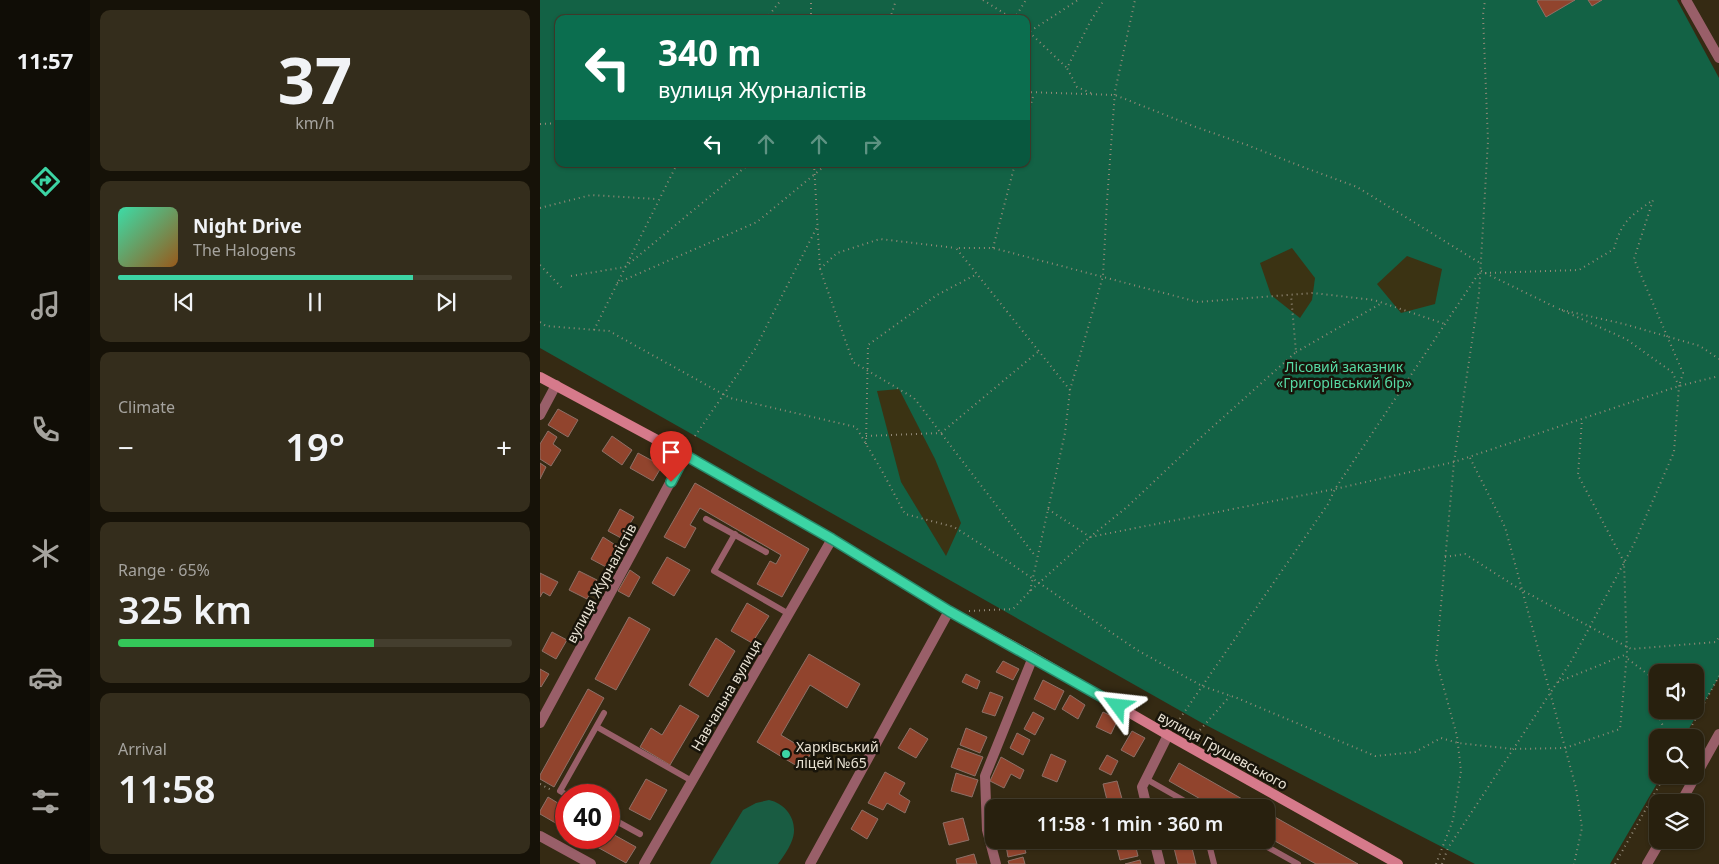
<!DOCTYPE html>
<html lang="en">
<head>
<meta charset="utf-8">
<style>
  :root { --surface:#28200e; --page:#342d1c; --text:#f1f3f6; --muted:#a5a39e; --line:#443e2e; --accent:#3cd4a4 }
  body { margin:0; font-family:"Noto Sans",sans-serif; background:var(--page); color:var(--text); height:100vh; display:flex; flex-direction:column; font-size:19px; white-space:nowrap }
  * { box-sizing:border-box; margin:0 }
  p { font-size:16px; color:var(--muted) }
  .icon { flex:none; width:28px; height:28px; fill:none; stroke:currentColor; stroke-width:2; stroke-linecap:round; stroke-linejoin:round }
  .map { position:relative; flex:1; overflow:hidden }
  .drawer { display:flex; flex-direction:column; gap:10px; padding:10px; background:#161208; width:450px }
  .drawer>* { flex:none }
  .hud { position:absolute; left:15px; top:15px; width:475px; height:152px; border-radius:10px; box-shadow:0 1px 4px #0004,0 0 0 1px var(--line); background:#0b6e4f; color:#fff; overflow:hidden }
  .fabs { position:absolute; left:1109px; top:664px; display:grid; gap:10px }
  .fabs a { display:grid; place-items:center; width:55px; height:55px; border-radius:10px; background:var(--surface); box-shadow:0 1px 4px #0004,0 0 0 1px var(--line); font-size:25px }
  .speed { position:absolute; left:15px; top:784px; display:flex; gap:10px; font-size:25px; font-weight:700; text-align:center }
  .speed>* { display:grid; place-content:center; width:65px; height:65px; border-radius:50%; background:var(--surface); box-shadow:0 1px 4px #0004,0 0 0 1px var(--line); line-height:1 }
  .speed .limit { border:8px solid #d22; background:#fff; color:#111 }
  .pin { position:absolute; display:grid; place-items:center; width:42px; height:42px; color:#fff; margin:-51px -21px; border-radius:50% 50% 50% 0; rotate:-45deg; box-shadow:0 0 5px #0007 }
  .pin .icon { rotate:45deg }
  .me { position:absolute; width:55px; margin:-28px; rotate:300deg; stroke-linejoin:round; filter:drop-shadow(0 0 4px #0008) }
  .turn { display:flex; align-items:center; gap:18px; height:105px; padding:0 20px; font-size:22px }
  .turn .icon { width:65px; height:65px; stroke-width:2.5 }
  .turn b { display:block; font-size:35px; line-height:42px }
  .lanes { display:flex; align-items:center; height:48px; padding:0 20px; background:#0003; justify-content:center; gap:25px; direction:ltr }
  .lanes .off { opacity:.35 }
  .big { font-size:38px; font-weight:600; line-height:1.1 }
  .drawer .tile { flex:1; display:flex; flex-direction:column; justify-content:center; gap:8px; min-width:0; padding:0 18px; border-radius:10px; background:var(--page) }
  .drawer .dial { align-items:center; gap:0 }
  .dial b { font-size:65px; line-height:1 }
  .song { display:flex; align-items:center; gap:15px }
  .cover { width:60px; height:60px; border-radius:8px; background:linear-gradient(135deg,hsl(160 70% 55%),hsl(30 70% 35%)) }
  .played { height:5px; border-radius:2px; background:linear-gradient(90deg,var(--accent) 75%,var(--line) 75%) }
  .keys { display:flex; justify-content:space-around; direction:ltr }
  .heat { display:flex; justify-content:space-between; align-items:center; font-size:28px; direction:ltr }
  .charge { height:8px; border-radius:4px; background:linear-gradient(90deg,#34c759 65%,var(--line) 0) }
  .trip { position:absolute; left:445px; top:799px; width:290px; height:50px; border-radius:10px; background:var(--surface); box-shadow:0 1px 4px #0004,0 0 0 1px var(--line); font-weight:600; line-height:50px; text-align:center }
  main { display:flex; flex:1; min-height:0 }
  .menu { display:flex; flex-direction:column; width:90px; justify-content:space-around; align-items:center; background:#100d06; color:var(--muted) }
  .menu .icon { width:35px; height:35px }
  .menu .active { color:var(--accent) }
  .menu b { font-size:22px; color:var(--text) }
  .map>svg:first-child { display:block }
  .green { fill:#195c42 }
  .forest { fill:#136245; fill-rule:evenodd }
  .sand { fill:#3b3313 }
  .building { fill:#91442d; stroke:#8d7067 }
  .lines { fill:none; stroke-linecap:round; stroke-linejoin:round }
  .path { stroke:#938a78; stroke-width:2; stroke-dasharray:1 4; stroke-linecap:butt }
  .lane { stroke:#995f69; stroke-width:6 }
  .street { stroke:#995f69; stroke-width:10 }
  .secondary { stroke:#d67a8b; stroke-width:10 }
  .route-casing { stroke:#278a6b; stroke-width:12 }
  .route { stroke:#3cd4a4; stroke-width:9 }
  .poi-dot { fill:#3cd4a4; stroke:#18140a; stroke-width:2 }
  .labels { text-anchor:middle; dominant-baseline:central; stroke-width:5; stroke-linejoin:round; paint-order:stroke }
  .park-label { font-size:14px; fill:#57dba5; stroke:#18140a }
  .street-label { font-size:14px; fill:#e8e1d3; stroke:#18140a }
  .poi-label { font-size:14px; fill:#e8e1d3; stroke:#18140a; text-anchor:start }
</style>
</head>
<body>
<main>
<nav class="menu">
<b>11:57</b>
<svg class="icon active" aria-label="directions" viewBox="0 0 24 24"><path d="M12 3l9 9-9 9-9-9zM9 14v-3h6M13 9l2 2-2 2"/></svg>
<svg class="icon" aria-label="music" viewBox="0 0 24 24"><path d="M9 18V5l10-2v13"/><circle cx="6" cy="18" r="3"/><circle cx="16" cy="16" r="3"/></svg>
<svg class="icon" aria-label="phone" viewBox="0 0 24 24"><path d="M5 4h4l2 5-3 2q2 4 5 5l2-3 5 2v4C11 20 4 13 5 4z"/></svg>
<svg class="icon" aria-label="climate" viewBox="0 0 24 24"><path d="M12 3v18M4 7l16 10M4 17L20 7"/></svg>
<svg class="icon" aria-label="car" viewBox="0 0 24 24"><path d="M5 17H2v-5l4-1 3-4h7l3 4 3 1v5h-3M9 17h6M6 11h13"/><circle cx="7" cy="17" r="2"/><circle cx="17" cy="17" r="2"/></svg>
<svg class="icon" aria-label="filters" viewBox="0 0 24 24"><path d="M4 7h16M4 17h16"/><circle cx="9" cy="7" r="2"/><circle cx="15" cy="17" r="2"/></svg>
</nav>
<section class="drawer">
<div class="tile dial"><b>37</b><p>km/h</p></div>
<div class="tile">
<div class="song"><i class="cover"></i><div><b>Night Drive</b><p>The Halogens</p></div></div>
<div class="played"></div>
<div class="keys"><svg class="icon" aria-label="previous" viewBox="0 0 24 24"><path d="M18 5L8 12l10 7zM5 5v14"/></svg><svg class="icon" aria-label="pause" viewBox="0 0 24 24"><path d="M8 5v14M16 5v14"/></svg><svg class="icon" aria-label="next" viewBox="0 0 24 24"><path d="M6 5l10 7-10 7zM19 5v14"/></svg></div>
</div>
<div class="tile"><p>Climate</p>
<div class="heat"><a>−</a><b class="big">19°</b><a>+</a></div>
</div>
<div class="tile"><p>Range · 65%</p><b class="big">325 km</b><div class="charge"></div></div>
<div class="tile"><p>Arrival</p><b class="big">11:58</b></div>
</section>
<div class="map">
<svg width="1179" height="864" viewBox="0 0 1179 864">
  <rect width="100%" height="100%" fill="#352a13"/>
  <!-- green -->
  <path class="green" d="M 229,800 C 248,804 260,824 251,843 C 248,850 243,857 238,864 L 170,864 L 203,810 L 216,803 Z"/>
  <!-- forest -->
  <path class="forest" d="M 0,0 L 1137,0 L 1179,78 L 1179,677 L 1144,737 L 1118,738 L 1118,775 L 1122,775 L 1070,864 L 935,864 L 662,723 L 0,348 ZM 19,19 L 486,19 L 486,164 L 19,164 ZM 1118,672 L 1155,672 L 1155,710 L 1118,710 Z"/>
  <!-- sand -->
  <g class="sand">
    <path d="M 752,248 L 775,278 L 772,300 L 760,318 L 731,295 L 720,263 Z"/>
    <path d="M 867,256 L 902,269 L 895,304 L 861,313 L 837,284 Z"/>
    <path d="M 359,389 L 395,459 L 421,523 L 406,556 L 361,482 L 337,391 Z"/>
  </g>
  <!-- building -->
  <g class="building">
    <path d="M 999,0 L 1035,0 L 1006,17 L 997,1 Z"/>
    <path d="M 1048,0 L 1062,0 L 1052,6 Z"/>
    <path d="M 18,409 L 38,420 L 28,437 L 8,425 Z"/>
    <path d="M 8,431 L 17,437 L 13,444 L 21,450 L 11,466 L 0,459 L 0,444 Z"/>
    <path d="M 72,436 L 92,450 L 82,465 L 62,451 Z"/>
    <path d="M 98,453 L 122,466 L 113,481 L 90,468 Z"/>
    <path d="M 0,463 L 6,467 L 0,479 Z"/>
    <path d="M 155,483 L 269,549 L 242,597 L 217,584 L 230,561 L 236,564 L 241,555 L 160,508 L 150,525 L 156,528 L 145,548 L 124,537 Z"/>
    <path d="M 80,509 L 94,517 L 81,538 L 68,531 Z"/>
    <path d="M 63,537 L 77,546 L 66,567 L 51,559 Z"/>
    <path d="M 127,557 L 150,570 L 134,596 L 112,583 Z"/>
    <path d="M 90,570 L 100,577 L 89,597 L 78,591 Z"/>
    <path d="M 39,571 L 57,580 L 47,599 L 29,590 Z"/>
    <path d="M 0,573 L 18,582 L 10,596 L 3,592 L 0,597 Z"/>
    <path d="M 207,603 L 229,616 L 212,643 L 191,631 Z"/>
    <path d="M 89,617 L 110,629 L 76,690 L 55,679 Z"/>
    <path d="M 12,632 L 27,640 L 16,659 L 2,651 Z"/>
    <path d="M 176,638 L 195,651 L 168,697 L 149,685 Z"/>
    <path d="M 269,654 L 320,684 L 307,708 L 270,685 L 241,735 L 271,753 L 262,769 L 217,742 Z"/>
    <path d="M 463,661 L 479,669 L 473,680 L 456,672 Z"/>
    <path d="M 0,669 L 9,674 L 1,687 L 0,686 Z"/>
    <path d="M 426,674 L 440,681 L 437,689 L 422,682 Z"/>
    <path d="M 503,680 L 524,691 L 515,710 L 494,699 Z"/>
    <path d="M 48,689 L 64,698 L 14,787 L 0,779 L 0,775 Z"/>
    <path d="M 450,692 L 463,697 L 455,716 L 442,712 Z"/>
    <path d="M 530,695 L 545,705 L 538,719 L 522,709 Z"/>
    <path d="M 140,705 L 159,716 L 130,765 L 100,747 L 111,728 L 122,735 Z"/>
    <path d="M 493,712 L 504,718 L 495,735 L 484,729 Z"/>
    <path d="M 563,712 L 578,719 L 571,734 L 556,727 Z"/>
    <path d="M 370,728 L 388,739 L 376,758 L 358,748 Z"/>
    <path d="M 426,728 L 447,737 L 440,753 L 420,745 Z"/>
    <path d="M 592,731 L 605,738 L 594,757 L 581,750 Z"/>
    <path d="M 477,733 L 490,740 L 483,755 L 470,748 Z"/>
    <path d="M 418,748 L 443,757 L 435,776 L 411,767 Z"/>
    <path d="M 511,754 L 526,761 L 517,782 L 502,776 Z"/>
    <path d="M 567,755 L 578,761 L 571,775 L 559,769 Z"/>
    <path d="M 461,757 L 484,770 L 480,779 L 471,774 L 464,788 L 450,781 Z"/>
    <path d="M 639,763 L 718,808 L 676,808 L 629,781 Z"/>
    <path d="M 345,772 L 365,783 L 359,794 L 370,801 L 365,813 L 347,803 L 343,810 L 328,803 Z"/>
    <path d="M 416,773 L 438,780 L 432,797 L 411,791 Z"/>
    <path d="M 106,779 L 127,790 L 110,820 L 89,809 Z"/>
    <path d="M 577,781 L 584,806 L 569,808 L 563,784 Z"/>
    <path d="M 8,797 L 26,808 L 26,829 L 0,814 L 0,811 Z"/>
    <path d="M 468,801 L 470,808 L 457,808 L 456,804 Z"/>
    <path d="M 322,810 L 338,819 L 327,839 L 311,829 Z"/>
    <path d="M 726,812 L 818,864 L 776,864 L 726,836 Z"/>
    <path d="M 423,818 L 429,840 L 409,845 L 403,823 Z"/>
    <path d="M 69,832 L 96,847 L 86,863 L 41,838 L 69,838 Z"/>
    <path d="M 465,840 L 482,840 L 486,853 L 468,857 Z"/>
    <path d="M 575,840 L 594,840 L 598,856 L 580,860 Z"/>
    <path d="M 632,840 L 650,840 L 656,864 L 638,864 Z"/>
    <path d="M 434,854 L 437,864 L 417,864 L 416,859 Z"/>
    <path d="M 483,857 L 485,864 L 469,864 L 468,861 Z"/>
    <path d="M 600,860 L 601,864 L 585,864 Z"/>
  </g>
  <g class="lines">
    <!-- path -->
    <g class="path">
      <path d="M 443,0 L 473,19"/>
      <path d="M 226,19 L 241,0"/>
      <path d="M 271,19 L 271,0"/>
      <path d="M 350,19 L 356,0"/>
      <path d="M 474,19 L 486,0"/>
      <path d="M 486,30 L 489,32 L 538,0"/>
      <path d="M 489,32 L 527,68"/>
      <path d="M 486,92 L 575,95 L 653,126 L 707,145 L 763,167 L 817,187 L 940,263"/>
      <path d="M 551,93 L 537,87 L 527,68 L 550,22 L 564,0"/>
      <path d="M 486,122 L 494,93"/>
      <path d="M 0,124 L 19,123"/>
      <path d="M 274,164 L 280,269 L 313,362 L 374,398 L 496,557"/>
      <path d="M 0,208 L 51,195 L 116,199"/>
      <path d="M 453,248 L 475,164"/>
      <path d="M 0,265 L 24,290"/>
      <path d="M 280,269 L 297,253 L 340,239 L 416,248"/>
      <path d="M 941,271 L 1017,308"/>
      <path d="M 945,273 L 1039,270 L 1074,249 C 1081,221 1091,216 1113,200 L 1094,259 L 1143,373 L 1139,386"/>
      <path d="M 31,276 L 85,267 L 209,164"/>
      <path d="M 77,283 L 217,222 L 287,164"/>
      <path d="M 1022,310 L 1084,324 L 1160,346 L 1179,359"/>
      <path d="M 0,322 L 6,326 L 69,331 L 190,398 L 316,427 L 342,471 L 365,514 L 414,527 L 467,561 L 597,650 L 662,686 L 697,698 L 835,756 L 875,752 L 901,738 L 918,743 L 973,749 L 1025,748 L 1080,729 L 1087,654 L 1084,562 L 1038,475 L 1042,419"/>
      <path d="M 54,330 L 137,164"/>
      <path d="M 756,352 L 842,303"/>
      <path d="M 530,390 L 416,248 L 453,248 L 658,302 L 773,293 L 834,300 L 905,324"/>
      <path d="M 155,436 L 215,349 L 277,227"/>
      <path d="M 326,436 L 401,433 L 499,351"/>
      <path d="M 326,444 L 328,345 L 397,295 L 437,274"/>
      <path d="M 930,458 L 965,527 L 1036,788 L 1042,828 L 1034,864"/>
      <path d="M 508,509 L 550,537 L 587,507 L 658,440 L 756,352 L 751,295"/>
      <path d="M 905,557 L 925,554 L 978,588 L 1091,649 L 1176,642 L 1179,637"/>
      <path d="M 490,591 L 525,433 L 530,390 L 563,276 L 567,201 L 575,91 L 595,0"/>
      <path d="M 429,611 L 473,609 L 490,591 L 550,537 L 795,489 L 914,462 L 1139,386 L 1179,376"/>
      <path d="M 1088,659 L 1118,682"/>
      <path d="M 1018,682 L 1087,654"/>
      <path d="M 1118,710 L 1117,712 L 1128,738"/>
      <path d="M 634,727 L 788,504 L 795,489 L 939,273"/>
      <path d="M 660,730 L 690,696"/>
      <path d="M 1145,738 L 1179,676"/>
      <path d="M 0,784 L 13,791"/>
      <path d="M 896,864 L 913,820 L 921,771 L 917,736 L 896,660 L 914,462 L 939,294 L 948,141 L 943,15 L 945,0"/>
      <path d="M 902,864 L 908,848 L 1032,660 L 1094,544 L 1134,452 L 1139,386 L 1132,372 L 1086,339 L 1017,308"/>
      <path d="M 1075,864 L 1125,775"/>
    </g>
    <!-- lane -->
    <g class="lane">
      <path d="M 166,519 L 226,552"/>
      <path d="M 195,534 L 174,571 L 249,614"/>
      <path d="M 57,727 L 152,781"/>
      <path d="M 606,779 L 657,808"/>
      <path d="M 27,795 L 20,791 L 64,713"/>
      <path d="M 69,817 L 100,834"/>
      <path d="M 668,840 L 674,864"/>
      <path d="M 715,840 L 758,864"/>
    </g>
    <!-- street -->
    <g class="street">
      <path d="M 1146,0 L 1179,58"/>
      <path d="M 0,415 L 16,385"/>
      <path d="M 0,723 L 145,455"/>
      <path d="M 1141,802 L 1179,734"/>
      <path d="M 607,808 L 602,787 L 628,735"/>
      <path d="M 0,836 L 51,864"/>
      <path d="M 614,840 L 620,864"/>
      <path d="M 104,864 L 292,539"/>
      <path d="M 270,864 L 409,611"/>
      <path d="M 456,864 L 447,830 L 445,776 L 493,657"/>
      <path d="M 1107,864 L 1121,840"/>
    </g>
    <!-- secondary -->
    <path class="secondary" d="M 0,377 L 145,455 L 292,539 L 409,611 L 493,657 L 628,735 L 858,864"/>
  </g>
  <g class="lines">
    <defs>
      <path id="route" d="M 131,482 L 145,455 L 292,539 L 409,611 L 578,706"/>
    </defs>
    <!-- route casing -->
    <use href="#route" class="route-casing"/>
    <!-- route -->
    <use href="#route" class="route"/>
  </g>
  <!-- markers -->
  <circle class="poi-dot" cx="246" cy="754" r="5"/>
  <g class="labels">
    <!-- park labels -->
    <g class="park-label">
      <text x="804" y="366">Лісовий заказник<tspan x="804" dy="16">«Григорівський бір»</tspan></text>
    </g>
    <!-- street labels -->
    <g class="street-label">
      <text transform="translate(61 583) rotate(-62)">вулиця Журналістів</text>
      <text transform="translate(186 695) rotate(-60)">Навчальна вулиця</text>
      <text transform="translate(683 750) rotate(29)">вулиця Грушевського</text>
    </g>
    <!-- poi labels -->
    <g class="poi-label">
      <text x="256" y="746">Харківський<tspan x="256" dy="16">ліцей №65</tspan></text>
    </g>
  </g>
</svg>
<div class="fabs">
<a><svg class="icon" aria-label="sound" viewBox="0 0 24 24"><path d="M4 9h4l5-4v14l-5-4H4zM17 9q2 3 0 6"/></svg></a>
<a><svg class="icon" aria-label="search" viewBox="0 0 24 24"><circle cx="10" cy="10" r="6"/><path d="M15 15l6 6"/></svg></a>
<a><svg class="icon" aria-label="layers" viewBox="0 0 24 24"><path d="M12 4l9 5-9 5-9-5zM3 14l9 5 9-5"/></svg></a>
</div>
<div class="speed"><div class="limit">40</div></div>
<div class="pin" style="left:131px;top:482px;background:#d93025"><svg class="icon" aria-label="arrive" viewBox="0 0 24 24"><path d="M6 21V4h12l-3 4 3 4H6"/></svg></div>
<svg class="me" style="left:578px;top:706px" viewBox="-20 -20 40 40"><path d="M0-17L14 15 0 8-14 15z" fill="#3cd4a4" stroke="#fff" stroke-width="4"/></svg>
<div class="trip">11:58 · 1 min · 360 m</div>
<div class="hud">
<div class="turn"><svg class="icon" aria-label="left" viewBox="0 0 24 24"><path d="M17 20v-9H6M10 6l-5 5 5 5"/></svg><div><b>340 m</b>вулиця Журналістів</div></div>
<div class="lanes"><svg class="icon" aria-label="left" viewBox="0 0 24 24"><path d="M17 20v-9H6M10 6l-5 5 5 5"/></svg><svg class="icon off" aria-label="ahead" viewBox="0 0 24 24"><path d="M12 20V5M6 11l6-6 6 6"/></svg><svg class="icon off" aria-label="ahead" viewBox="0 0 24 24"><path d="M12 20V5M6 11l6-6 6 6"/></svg><svg class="icon off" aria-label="right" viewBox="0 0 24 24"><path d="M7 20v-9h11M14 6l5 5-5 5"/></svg></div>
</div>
</div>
</main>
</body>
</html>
